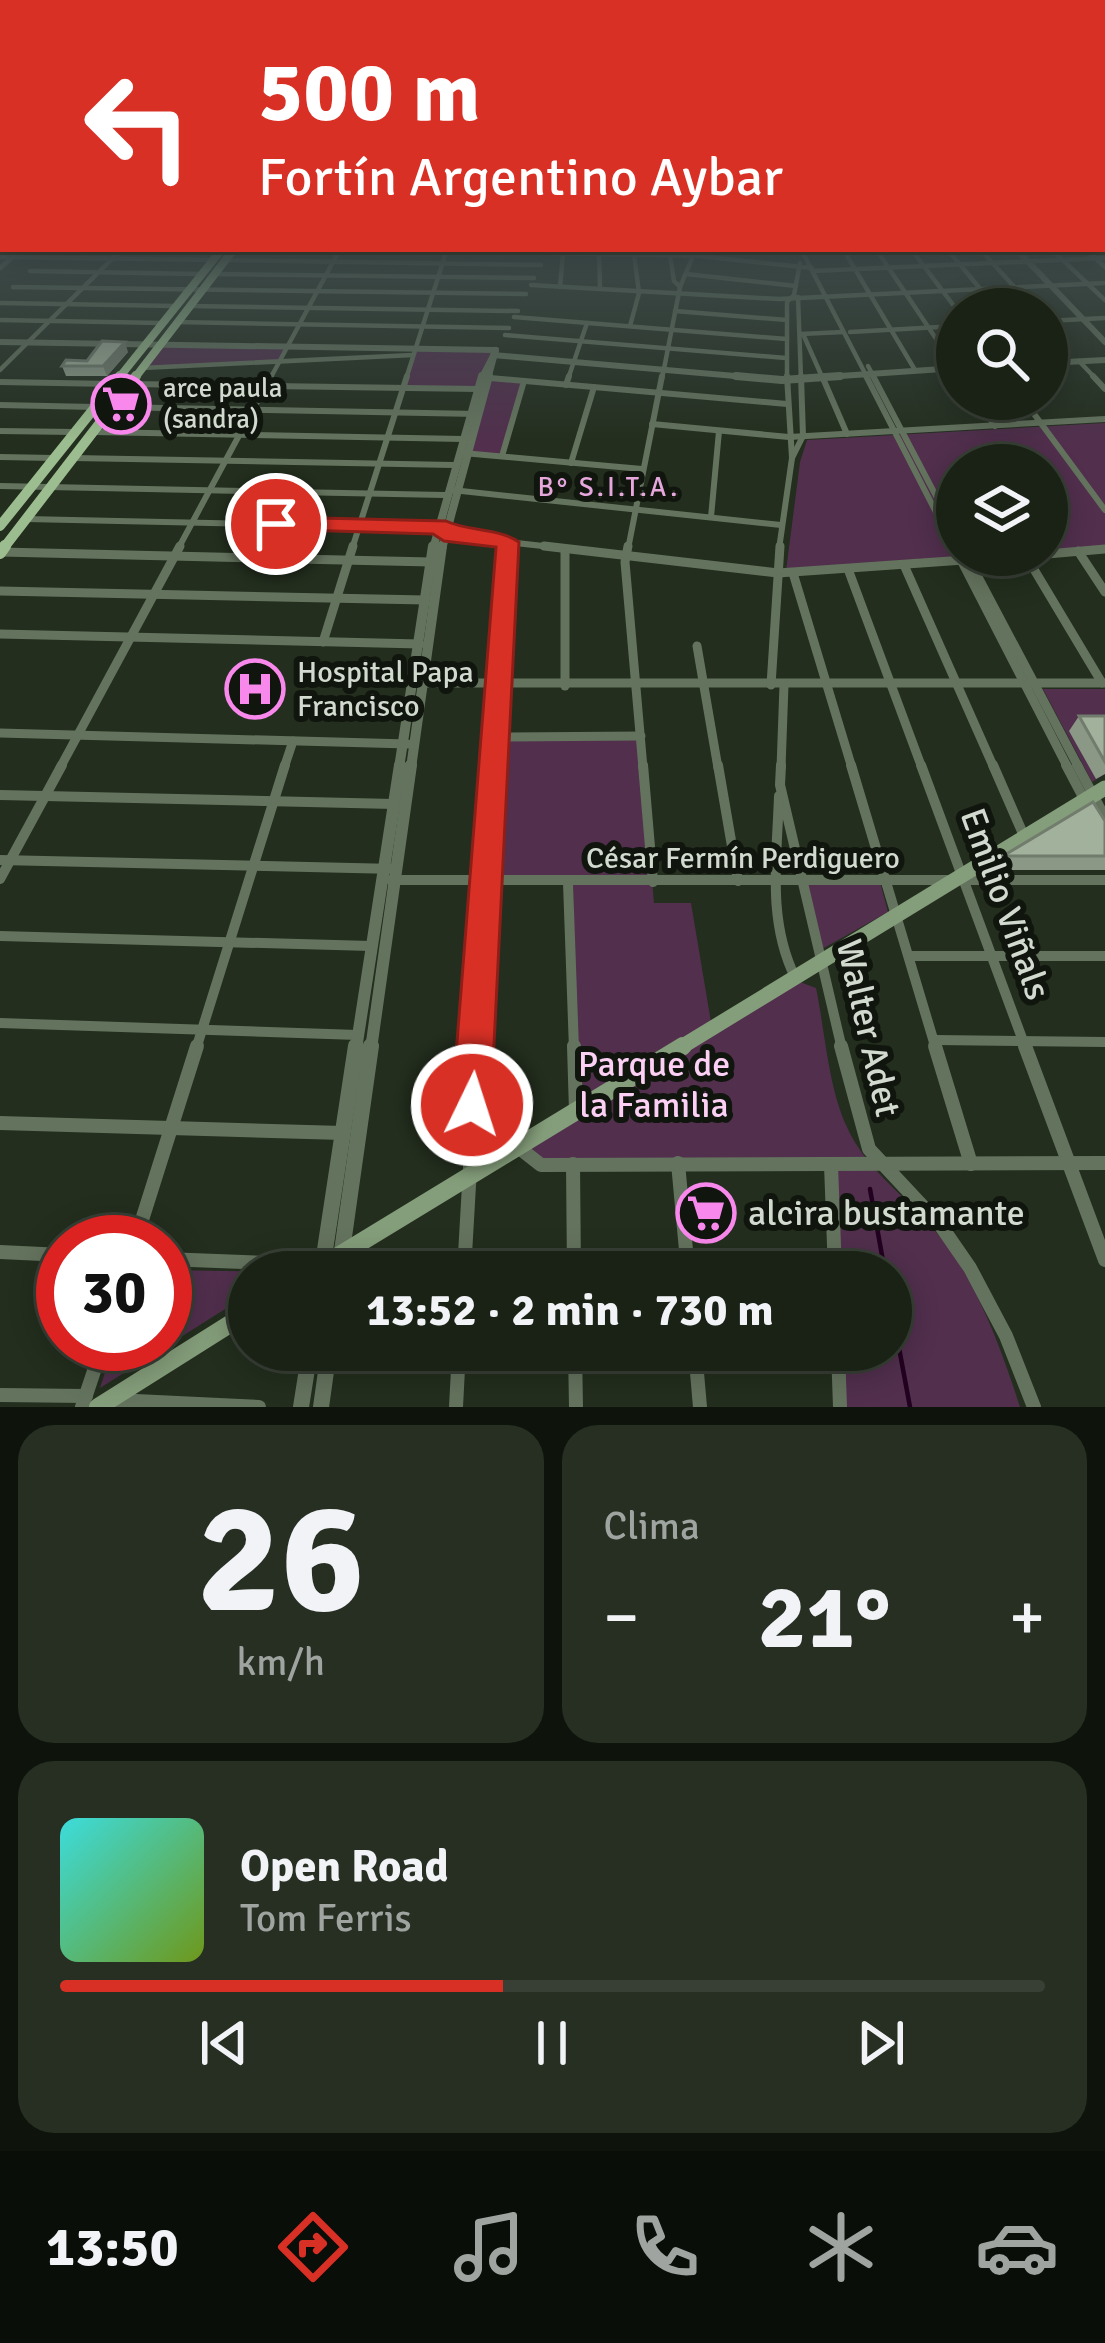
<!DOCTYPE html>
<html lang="es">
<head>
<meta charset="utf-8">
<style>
  :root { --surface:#1a2216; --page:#272f23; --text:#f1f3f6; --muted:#9fa4a1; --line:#383f35; --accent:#d93025 }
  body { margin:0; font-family:Signika,sans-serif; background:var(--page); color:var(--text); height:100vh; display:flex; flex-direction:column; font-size:45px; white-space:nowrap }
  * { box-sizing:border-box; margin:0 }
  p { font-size:39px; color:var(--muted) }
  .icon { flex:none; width:66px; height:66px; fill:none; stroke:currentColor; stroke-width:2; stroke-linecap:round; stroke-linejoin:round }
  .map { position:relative; height:1407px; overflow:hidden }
  .panel { display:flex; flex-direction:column; gap:18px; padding:18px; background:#0e130c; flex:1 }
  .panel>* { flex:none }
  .top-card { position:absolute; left:0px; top:0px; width:1107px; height:252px; box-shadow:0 6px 30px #0003,0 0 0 3px var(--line); background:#d93025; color:#fff; overflow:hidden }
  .controls { position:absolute; left:936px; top:288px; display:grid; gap:24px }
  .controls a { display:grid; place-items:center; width:132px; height:132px; border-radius:50%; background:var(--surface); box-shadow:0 6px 30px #0003,0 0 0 3px var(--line); font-size:60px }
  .speed { position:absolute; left:36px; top:1215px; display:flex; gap:24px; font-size:60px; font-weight:700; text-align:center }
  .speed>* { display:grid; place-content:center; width:156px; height:156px; border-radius:50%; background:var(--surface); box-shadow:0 6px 30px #0003,0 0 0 3px var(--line); line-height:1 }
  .speed .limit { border:18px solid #d22; background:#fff; color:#111 }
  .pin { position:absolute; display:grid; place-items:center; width:102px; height:102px; color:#fff; margin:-51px; border:6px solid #fff; border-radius:50%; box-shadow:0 3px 12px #0007 }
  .me { position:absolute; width:132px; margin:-66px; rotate:4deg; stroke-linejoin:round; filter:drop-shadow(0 0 9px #0008) }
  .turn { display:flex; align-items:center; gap:42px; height:252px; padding:0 60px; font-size:54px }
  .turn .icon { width:156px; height:156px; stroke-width:2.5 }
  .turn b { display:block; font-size:84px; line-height:102px }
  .big { font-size:90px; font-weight:700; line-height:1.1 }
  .panel .tile { flex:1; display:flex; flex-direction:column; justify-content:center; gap:18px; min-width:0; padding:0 42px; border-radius:36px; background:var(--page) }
  .panel .dial { align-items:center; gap:0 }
  .dial b { font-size:156px; line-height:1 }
  .song { display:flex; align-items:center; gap:36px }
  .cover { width:144px; height:144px; border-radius:18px; background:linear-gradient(135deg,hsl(180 70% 55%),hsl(80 70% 35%)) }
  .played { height:12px; border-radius:6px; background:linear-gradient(90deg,var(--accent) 45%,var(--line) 45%) }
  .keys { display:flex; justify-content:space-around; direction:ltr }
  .heat { display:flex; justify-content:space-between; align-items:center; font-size:66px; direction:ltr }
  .panel .tiles { flex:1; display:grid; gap:18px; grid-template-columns:1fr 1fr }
  .tile:last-child { grid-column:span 2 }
  .trip { position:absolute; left:228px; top:1251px; width:684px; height:120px; border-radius:60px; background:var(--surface); box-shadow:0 6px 30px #0003,0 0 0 3px var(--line); font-weight:700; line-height:120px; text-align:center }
  .tab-bar { display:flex; height:192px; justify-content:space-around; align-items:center; background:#0a0e09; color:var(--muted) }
  .tab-bar .icon { width:84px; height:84px }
  .tab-bar .active { color:var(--accent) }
  .tab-bar b { font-size:54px; color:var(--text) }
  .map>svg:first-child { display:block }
  .green { fill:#512f4d }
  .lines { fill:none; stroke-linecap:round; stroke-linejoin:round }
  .stream { stroke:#220020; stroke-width:4.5 }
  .minor-far4 { stroke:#64735e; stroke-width:4.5 }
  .minor-far3 { stroke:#64735e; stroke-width:6 }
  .minor-far2 { stroke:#64735e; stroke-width:9 }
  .minor-far1 { stroke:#64735e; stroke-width:10 }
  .minor { stroke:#64735e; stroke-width:14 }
  .tertiary-far4 { stroke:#64735e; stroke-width:6 }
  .tertiary-far3 { stroke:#64735e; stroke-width:8 }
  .tertiary-far2 { stroke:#64735e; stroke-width:10 }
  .tertiary-far1 { stroke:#64735e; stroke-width:12 }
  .tertiary { stroke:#64735e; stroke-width:16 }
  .secondary-far1 { stroke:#849d7a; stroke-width:15 }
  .secondary { stroke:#849d7a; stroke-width:18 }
  .primary-far2 { stroke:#9cbd8f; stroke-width:8 }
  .primary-far1 { stroke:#9cbd8f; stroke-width:10 }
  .primary { stroke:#9cbd8f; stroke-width:12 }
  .wall { fill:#8b9886 }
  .shaded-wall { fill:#717c6d }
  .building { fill:#a2b19c; stroke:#717c6d; stroke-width:3 }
  .route { fill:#d93025; stroke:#8d1f18; stroke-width:3 }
  .labels { text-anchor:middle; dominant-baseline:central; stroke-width:12; stroke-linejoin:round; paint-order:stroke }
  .far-poi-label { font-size:27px; fill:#d2dacf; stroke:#10150d; text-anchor:start }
  .far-neighbourhood-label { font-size:27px; letter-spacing:3px; fill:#e5a7dc; stroke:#10150d }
  .poi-label { font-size:30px; fill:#d2dacf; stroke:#10150d; text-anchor:start }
  .street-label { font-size:30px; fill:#d2dacf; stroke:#10150d }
  .near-street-label { font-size:36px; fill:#d2dacf; stroke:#10150d }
  .near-park-label { font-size:36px; fill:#fcd0f5; stroke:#10150d }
  .near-poi-label { font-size:36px; fill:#d2dacf; stroke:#10150d; text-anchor:start }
</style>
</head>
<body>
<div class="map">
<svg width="1105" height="1407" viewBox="0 0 1105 1407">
  <rect width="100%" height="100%" fill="#232e1e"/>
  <!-- green -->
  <g class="green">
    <path d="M 160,345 L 286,347 L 278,361 L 144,368 Z"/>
    <path d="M 415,348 L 492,351 L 478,389 L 403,389 Z"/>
    <path d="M 490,378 L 524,381 L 502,456 L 468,453 Z"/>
    <path d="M 1105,423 L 1105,546 L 1047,551 L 1047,465 L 957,465 L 957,555 L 993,555 L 786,571 L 800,462 L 807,440 Z"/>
    <path d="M 1043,689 L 1105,689 L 1105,774 L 1092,782 Z"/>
    <path d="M 501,740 L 639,740 L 654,903 L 691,903 L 713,1034 L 800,982 L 816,988 C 825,1031 828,1085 846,1125 C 867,1173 910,1198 941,1238 C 978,1284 1002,1351 1020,1407 L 840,1407 L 838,1350 L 891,1350 L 891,1272 L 835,1272 L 830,1165 L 541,1165 L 518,1147 L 576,1111 L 573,877 L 493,875 Z"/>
    <path d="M 805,881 L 880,882 L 888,912 L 822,949 Z"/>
    <path d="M 165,1270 L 284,1272 L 249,1272 L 249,1294 L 100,1388 L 114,1344 L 165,1344 Z"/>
  </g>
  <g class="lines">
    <!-- stream -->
    <g class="stream">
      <path d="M 870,1189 L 885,1272"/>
      <path d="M 891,1305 L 910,1407"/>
    </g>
    <!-- minor-far4 -->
    <g class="minor-far4">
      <path d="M 599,249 L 600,289"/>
      <path d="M 669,249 L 674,281 L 680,287"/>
      <path d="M 843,249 L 915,370"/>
      <path d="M 876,249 L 957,370"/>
      <path d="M 911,249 L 957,310"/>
      <path d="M 947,249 L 997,309"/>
      <path d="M 980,249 L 1034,309"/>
      <path d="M 1051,249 L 1105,300"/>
      <path d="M 1085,249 L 1105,267"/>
      <path d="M 547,253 L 698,256 L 812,268"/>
      <path d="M 803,253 L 868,379"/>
      <path d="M 0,257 L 213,260"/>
      <path d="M 225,260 L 541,265"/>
      <path d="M 0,268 L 22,249"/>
      <path d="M 30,271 L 202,274"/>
      <path d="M 812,271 L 1105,258"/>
      <path d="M 214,274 L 534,278"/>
      <path d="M 686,274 L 796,286"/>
      <path d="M 531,285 L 779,299 L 1105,283"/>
      <path d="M 13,287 L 526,294"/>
      <path d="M 560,287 L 563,254"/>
      <path d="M 798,297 L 801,379"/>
      <path d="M 0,303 L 176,306"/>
      <path d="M 189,306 L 518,311"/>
      <path d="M 675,311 L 787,320"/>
      <path d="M 514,317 L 787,339"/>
      <path d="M 0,320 L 162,323"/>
      <path d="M 1047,321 L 1105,318"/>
      <path d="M 176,322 L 509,328"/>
      <path d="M 630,326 L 639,293 L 634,254"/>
      <path d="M 850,332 L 957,326"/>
      <path d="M 801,334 L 843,332"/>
      <path d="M 803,334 L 823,379"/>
      <path d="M 505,335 L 786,358"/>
      <path d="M 1079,361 L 1096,379"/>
      <path d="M 868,366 L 875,379"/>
      <path d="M 142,368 L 413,355"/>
      <path d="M 0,370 L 122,249"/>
      <path d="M 490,378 L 502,379"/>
      <path d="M 270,379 L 340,249"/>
      <path d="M 406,379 L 447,249"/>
      <path d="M 568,379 L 587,323"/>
      <path d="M 662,379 L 680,287 L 696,249"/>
      <path d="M 787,379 L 787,302 L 794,295 L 800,263"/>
    </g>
    <!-- minor-far3 -->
    <g class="minor-far3">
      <path d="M 787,376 L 792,458"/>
      <path d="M 822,376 L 847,434"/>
      <path d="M 866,376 L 955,549"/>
      <path d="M 873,376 L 957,536"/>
      <path d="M 1093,376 L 1105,389"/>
      <path d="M 490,378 L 787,404"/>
      <path d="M 0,382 L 114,384"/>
      <path d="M 130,384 L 478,389"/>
      <path d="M 566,385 L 569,376"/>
      <path d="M 977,399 L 995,426"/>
      <path d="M 1023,399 L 1105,510"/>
      <path d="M 0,405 L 95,407"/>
      <path d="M 112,407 L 478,414"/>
      <path d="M 652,424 L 789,437 L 1105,419"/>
      <path d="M 0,431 L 75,432"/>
      <path d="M 93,432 L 463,439"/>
      <path d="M 463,453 L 642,469"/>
      <path d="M 502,456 L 524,381"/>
      <path d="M 0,457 L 54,458"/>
      <path d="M 73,458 L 454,465"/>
      <path d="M 571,463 L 594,387"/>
      <path d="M 0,486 L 445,495"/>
      <path d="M 452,490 L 781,525"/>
      <path d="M 711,517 L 719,431"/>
      <path d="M 26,519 L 445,528"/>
      <path d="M 435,534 L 570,549"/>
      <path d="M 178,549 L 271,376"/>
      <path d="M 352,549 L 407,376"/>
      <path d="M 507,549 L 507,542"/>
      <path d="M 628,549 L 662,376"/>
      <path d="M 779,549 L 792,458 L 803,436 L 801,376"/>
      <path d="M 1100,549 L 1105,549"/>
    </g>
    <!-- minor-far2 -->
    <g class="minor-far2">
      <path d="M 544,546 L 778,573 L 1036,555"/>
      <path d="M 628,546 L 625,562 L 643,768"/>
      <path d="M 954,546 L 957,553"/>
      <path d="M 565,549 L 565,686"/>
      <path d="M 1078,551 L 1105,592"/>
      <path d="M 1,552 L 431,562"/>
      <path d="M 1047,554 L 1105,549"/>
      <path d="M 967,556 L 1079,768"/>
      <path d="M 1026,556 L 1102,683"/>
      <path d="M 961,560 L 1068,768"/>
      <path d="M 904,565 L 994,768"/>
      <path d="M 848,569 L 922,768"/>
      <path d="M 793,573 L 852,768"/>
      <path d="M 0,591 L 425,600"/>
      <path d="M 0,634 L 420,644"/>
      <path d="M 323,642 L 353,546"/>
      <path d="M 697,646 L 718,768"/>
      <path d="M 419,683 L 1105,683"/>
      <path d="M 771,685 L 780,546"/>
      <path d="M 0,733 L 408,744"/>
      <path d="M 495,737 L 641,736"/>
      <path d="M 60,768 L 180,546"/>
      <path d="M 284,768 L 293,741"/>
      <path d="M 494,768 L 507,546"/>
      <path d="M 781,768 L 784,685"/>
    </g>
    <!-- minor-far1 -->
    <g class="minor-far1">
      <path d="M 643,765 L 653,882"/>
      <path d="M 718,765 L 738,881"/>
      <path d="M 781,765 L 780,785 L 842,1049"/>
      <path d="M 851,765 L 936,1049"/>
      <path d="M 921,765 L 1026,1049"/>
      <path d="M 993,765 L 1024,836"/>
      <path d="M 1066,765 L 1085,801"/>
      <path d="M 1077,765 L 1105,817"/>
      <path d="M 0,795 L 394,804"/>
      <path d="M 779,796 C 777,858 767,920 795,977"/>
      <path d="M 0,860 L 396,869"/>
      <path d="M 0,879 L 62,765"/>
      <path d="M 391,880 L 1105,880"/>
      <path d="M 568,883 L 574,1049"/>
      <path d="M 0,936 L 371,946"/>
      <path d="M 909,956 L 1105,956"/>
      <path d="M 0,1023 L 358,1035"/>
      <path d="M 935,1040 L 1105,1042"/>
      <path d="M 196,1049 L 285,765"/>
      <path d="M 477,1049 L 494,765"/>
    </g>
    <!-- minor -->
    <g class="minor">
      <path d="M 574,1046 L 576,1111"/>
      <path d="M 841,1046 L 869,1149 L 941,1226 L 970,1268 L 1006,1336 L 1034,1407"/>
      <path d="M 935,1046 L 971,1164"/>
      <path d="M 1025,1046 L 1105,1260"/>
      <path d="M 0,1123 L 343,1133"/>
      <path d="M 518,1147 L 541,1165 L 1105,1163"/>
      <path d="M 678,1163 L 688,1272"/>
      <path d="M 573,1164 L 574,1272"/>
      <path d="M 831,1165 L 835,1272"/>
      <path d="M 135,1242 L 197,1046"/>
      <path d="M 0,1252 L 63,1255"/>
      <path d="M 165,1259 L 317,1265"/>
      <path d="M 464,1272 L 477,1046"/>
      <path d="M 575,1350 L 576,1407"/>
      <path d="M 695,1350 L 700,1407"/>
      <path d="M 838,1350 L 840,1407"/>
      <path d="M 0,1395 L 86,1396"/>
      <path d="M 115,1400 L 259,1407"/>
      <path d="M 82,1407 L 103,1344"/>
      <path d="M 456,1407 L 459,1350"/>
    </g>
    <!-- tertiary-far4 -->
    <g class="tertiary-far4">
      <path d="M 1016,249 L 1105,342"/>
      <path d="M 0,342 L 495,350"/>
      <path d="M 493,355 L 771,379"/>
      <path d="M 1047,363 L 1105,360"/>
      <path d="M 481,379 L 496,350"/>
      <path d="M 488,379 L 496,350"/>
      <path d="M 796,379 L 957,368"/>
    </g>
    <!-- tertiary-far3 -->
    <g class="tertiary-far3">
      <path d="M 736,376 L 782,380 L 840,376"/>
      <path d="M 433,549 L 482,376"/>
      <path d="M 442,549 L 489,376"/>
    </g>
    <!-- tertiary-far2 -->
    <g class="tertiary-far2">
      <path d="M 399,768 L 433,546"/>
      <path d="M 411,768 L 442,546"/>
    </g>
    <!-- tertiary-far1 -->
    <g class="tertiary-far1">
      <path d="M 356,1049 L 400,765"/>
      <path d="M 371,1049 L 411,765"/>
    </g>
    <!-- tertiary -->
    <g class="tertiary">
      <path d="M 323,1263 L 356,1046"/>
      <path d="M 339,1272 L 371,1046"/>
      <path d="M 301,1407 L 310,1350"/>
      <path d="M 321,1407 L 329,1350"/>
    </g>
    <!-- secondary-far1 -->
    <path class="secondary-far1" d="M 678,1049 L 1105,788"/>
    <!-- secondary -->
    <g class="secondary">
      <path d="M 312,1272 L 683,1046"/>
      <path d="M 98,1407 L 249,1312"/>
    </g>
    <!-- primary-far2 -->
    <g class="primary-far2">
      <path d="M 118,379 L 222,249"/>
      <path d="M 134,379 L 234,249"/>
    </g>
    <!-- primary-far1 -->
    <g class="primary-far1">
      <path d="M 0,526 L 120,376"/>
      <path d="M 3,549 L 136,376"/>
    </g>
    <!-- primary -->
    <path class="primary" d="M 0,553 L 5,546"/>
  </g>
  <!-- wall -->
  <g class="wall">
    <path d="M 128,352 L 107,376 L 66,376 L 62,366 Z"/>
    <path d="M 1079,716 L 1105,716 L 1105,774 L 1096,779 L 1069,731 Z"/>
    <path d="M 1105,821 L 1105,870 L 993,870 L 1003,856 Z"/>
  </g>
  <!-- shaded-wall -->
  <path class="shaded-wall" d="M 125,342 L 128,352 L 107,376 L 103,366 Z"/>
  <!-- building -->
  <g class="building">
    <path d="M 102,341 L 125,342 L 103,366 L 62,366 L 66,360 L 87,361 Z"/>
    <path d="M 1079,716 L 1105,716 L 1105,762 Z"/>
    <path d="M 1093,802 L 1105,821 L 1105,856 L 1003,856 Z"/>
  </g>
  <!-- sky -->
  <linearGradient id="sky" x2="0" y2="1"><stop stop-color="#131910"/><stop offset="0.55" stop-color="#3f4c4c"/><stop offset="1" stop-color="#3f4c4c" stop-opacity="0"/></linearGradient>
  <rect width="1105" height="442" fill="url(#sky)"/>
  <!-- route -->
  <path class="route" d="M 276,517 L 446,521 C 466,531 499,528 519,542 L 491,1105 L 485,1118 L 472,1124 L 458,1118 L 452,1105 L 496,547 L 444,541 L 433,534 L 268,529 L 265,524 Z"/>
  <!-- icons -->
  <defs>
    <symbol id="supermarket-ring" viewBox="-11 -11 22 22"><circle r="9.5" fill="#10150d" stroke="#f888eb" stroke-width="1.5"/><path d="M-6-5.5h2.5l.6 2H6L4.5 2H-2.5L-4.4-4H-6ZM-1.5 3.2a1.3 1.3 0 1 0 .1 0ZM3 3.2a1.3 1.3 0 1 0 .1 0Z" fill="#f888eb"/></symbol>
    <symbol id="hospital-ring" viewBox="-11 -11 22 22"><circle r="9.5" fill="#10150d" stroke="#f888eb" stroke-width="1.5"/><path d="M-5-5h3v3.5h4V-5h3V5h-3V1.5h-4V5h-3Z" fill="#f888eb"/></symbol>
  </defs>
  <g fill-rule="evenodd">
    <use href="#supermarket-ring" x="88" y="371" width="66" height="66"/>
    <use href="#hospital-ring" x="222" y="656" width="66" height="66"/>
    <use href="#supermarket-ring" x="673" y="1180" width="66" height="66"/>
  </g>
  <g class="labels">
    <!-- far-poi labels -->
    <g class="far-poi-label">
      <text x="163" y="388">arce paula<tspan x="163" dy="31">(sandra)</tspan></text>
    </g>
    <!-- far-neighbourhood labels -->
    <g class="far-neighbourhood-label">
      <text x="609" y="487">B° S.I.T.A.</text>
    </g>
    <!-- poi labels -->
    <g class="poi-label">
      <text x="297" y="672">Hospital Papa<tspan x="297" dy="34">Francisco</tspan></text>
    </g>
    <!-- street labels -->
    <g class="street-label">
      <text x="743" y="858">César Fermín Perdiguero</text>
    </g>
    <!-- near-street labels -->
    <g class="near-street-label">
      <text transform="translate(1005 904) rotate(70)">Emilio Viñals</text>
      <text transform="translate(868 1028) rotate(77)">Walter Adet</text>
    </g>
    <!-- near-park labels -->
    <g class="near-park-label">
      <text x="654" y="1064">Parque de<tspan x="654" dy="41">la Familia</tspan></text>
    </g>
    <!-- near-poi labels -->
    <g class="near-poi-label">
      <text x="748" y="1213">alcira bustamante</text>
    </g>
  </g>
</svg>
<div class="controls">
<a><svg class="icon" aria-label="search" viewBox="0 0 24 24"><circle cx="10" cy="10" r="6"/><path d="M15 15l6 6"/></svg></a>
<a><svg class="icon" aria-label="layers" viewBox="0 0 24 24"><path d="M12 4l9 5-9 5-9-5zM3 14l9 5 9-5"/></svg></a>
</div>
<div class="speed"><div class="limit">30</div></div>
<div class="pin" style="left:276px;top:524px;background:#d93025"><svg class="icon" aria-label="arrive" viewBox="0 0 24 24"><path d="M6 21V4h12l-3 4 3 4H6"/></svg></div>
<svg class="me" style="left:472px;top:1105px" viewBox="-20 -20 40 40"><circle r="17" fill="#d93025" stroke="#fff" stroke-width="3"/><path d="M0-11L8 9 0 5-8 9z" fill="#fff"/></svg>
<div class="trip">13:52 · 2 min · 730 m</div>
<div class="top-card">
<div class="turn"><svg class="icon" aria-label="left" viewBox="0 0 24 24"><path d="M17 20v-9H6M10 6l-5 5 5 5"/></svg><div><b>500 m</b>Fortín Argentino Aybar</div></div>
</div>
</div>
<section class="panel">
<div class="tiles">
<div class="tile dial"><b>26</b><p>km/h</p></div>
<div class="tile"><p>Clima</p>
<div class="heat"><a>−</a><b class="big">21°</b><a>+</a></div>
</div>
<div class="tile">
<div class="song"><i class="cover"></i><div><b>Open Road</b><p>Tom Ferris</p></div></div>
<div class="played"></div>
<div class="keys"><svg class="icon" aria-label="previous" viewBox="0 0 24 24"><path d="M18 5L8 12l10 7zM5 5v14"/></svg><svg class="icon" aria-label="pause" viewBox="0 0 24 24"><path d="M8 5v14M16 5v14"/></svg><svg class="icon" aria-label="next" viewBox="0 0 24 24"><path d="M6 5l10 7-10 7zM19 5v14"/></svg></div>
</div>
</div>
</section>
<nav class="tab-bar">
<b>13:50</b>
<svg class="icon active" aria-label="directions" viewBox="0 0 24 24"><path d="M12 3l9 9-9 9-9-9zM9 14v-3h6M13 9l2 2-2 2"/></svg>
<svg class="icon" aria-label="music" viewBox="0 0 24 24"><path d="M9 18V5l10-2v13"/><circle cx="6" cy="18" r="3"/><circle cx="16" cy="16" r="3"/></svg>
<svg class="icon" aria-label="phone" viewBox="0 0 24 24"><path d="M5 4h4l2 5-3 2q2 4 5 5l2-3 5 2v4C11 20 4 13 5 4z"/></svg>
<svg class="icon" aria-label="climate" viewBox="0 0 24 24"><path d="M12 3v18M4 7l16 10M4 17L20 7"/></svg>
<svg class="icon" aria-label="car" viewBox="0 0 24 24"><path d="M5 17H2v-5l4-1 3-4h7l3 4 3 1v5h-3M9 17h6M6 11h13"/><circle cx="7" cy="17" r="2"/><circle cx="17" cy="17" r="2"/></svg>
</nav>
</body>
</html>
